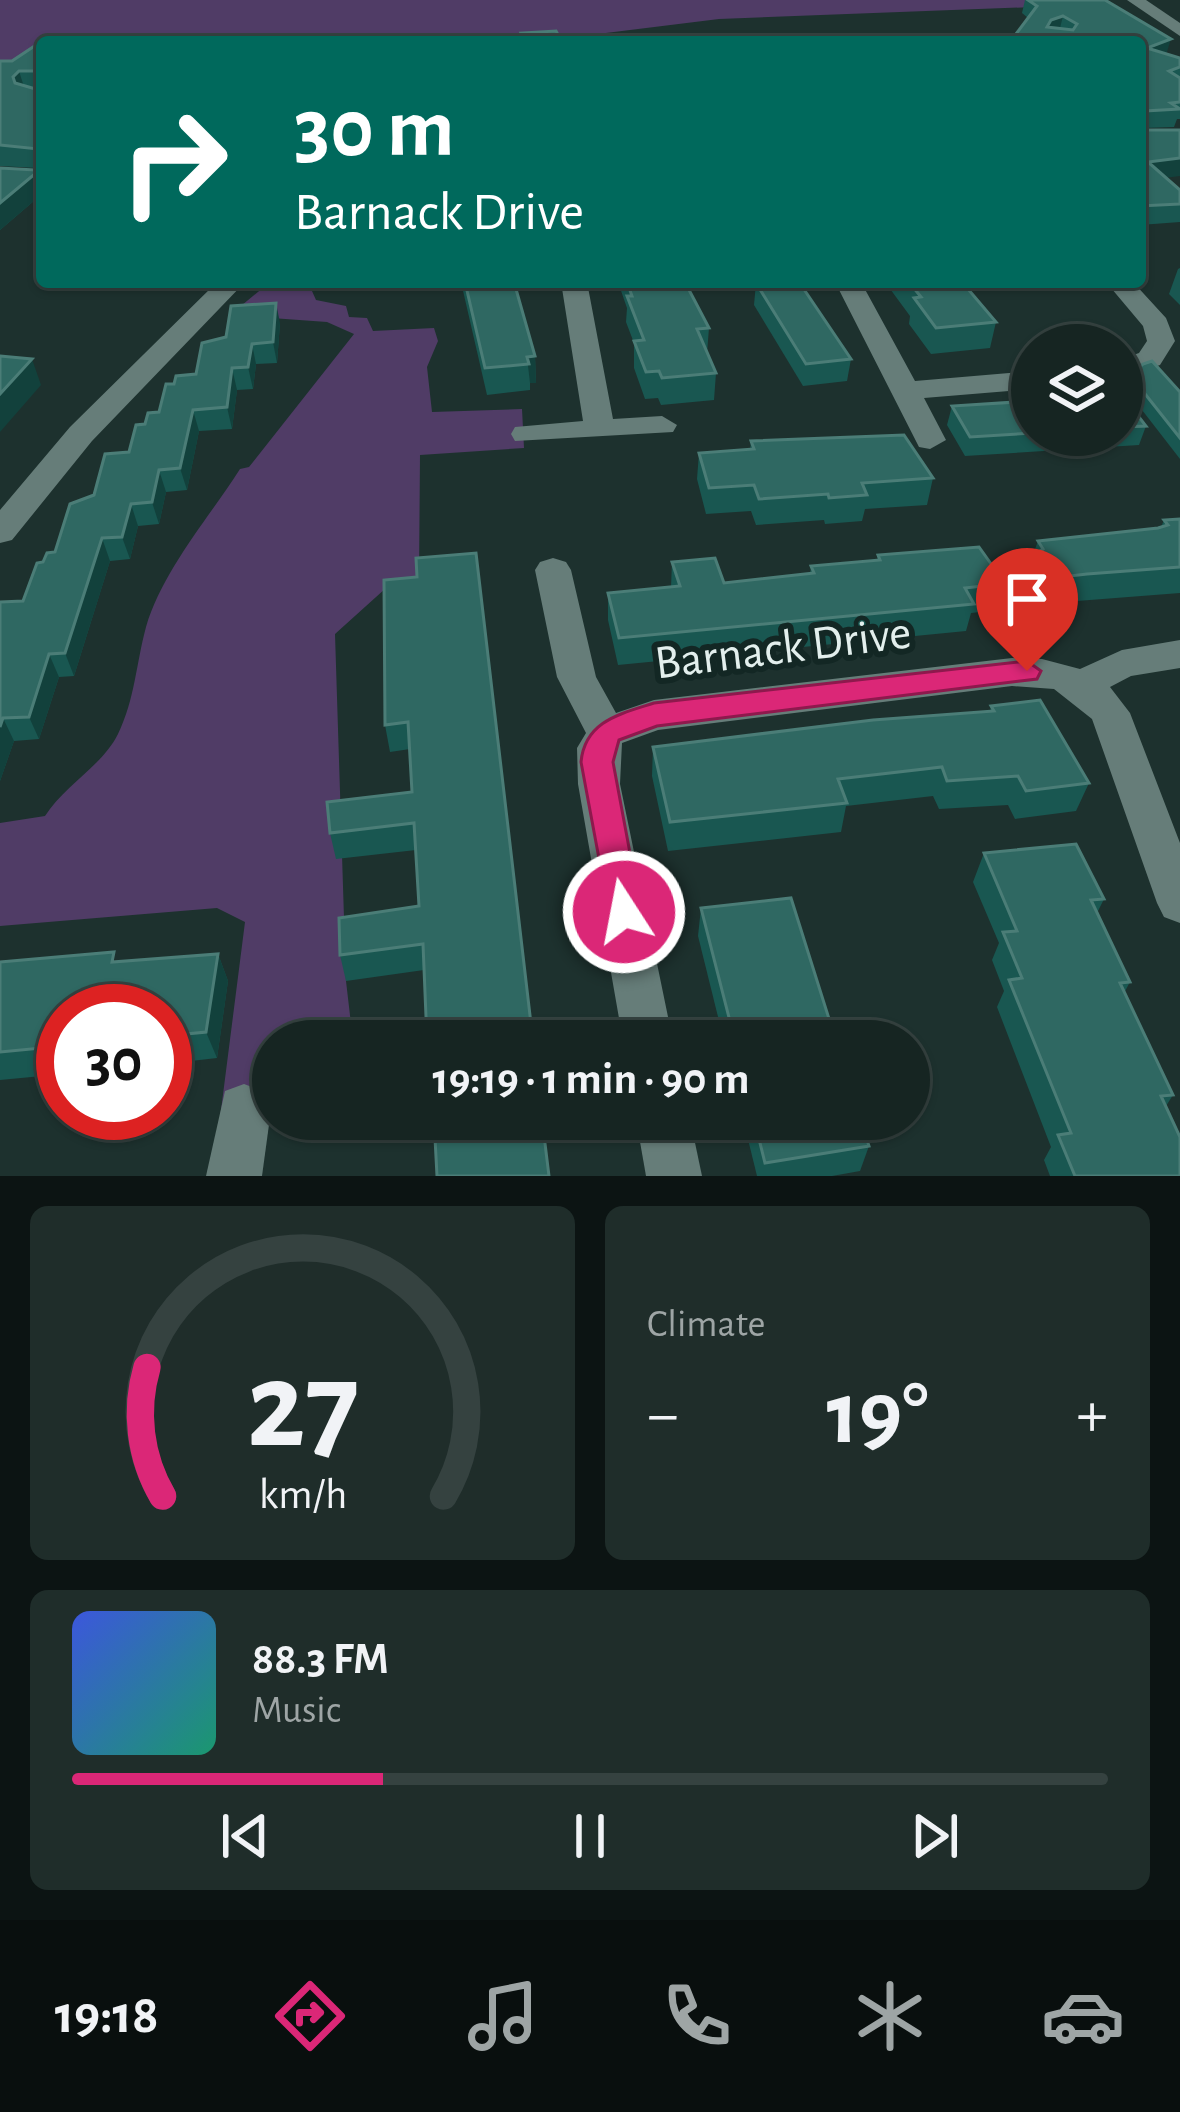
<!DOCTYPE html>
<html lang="en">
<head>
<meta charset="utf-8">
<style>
  :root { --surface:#162522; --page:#1f2d2a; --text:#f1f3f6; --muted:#9ea5a5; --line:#354240; --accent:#db2777 }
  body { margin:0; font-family:"Alegreya Sans",sans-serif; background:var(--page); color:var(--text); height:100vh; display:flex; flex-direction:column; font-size:45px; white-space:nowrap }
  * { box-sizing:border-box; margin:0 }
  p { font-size:39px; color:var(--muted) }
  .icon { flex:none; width:66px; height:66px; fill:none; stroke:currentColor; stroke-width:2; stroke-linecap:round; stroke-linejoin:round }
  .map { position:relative; height:1176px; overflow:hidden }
  .side { display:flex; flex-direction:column; gap:30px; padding:30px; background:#0c1413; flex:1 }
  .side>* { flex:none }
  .banner { position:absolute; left:36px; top:36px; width:1110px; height:252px; border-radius:12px; box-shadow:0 3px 9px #0004,0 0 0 3px var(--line); background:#00695c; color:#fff; overflow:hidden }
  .buttons { position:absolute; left:1011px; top:324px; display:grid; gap:24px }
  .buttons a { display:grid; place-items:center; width:132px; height:132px; border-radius:50%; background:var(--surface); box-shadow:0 3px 9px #0004,0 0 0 3px var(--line); font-size:60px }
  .speed { position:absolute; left:36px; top:984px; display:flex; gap:24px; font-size:60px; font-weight:700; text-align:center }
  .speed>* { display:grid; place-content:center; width:156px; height:156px; border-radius:50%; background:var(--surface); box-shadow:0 3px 9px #0004,0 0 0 3px var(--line); line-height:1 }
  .speed .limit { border:18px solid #d22; background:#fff; color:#111 }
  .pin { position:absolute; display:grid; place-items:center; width:102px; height:102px; color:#fff; margin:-123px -51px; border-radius:50% 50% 50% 0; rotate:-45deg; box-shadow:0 0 12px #0007 }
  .pin .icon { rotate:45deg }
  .me { position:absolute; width:132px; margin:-66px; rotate:349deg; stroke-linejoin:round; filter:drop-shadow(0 0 9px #0008) }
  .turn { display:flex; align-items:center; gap:42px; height:252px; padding:0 60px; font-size:54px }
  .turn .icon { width:156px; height:156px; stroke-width:2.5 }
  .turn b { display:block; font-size:84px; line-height:102px }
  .big { font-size:90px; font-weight:700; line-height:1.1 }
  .side .widget { flex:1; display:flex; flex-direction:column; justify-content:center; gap:18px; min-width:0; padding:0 42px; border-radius:18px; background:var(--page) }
  .side .dial { align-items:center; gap:0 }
  .dial svg { height:312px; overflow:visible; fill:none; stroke:var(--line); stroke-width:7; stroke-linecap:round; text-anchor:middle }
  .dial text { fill:var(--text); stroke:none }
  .song { display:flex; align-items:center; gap:36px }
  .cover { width:144px; height:144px; border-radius:18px; background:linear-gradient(135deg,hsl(230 70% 55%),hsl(160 70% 35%)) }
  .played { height:12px; border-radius:6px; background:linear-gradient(90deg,var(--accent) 30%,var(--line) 30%) }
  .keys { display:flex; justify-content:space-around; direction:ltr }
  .heat { display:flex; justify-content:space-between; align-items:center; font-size:66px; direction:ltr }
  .side .tiles { flex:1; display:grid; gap:30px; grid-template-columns:1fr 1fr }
  .widget:last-child { grid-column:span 2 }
  .trip { position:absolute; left:252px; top:1020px; width:678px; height:120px; border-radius:60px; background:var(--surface); box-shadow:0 3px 9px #0004,0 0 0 3px var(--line); font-weight:700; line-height:120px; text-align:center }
  .dock { display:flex; height:192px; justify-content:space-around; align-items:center; background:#090f0e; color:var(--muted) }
  .dock .icon { width:84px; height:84px }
  .dock .current { color:var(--accent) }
  .dock b { font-size:54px; color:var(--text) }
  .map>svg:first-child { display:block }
  .green { fill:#503c66 }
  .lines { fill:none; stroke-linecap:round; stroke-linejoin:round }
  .minor { fill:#667d79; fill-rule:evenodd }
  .wall { fill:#195751 }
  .shaded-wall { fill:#12413c }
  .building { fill:#2f6862; stroke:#4b7d77; stroke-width:3; fill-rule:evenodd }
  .route { fill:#db2777; stroke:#8e194d; stroke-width:3 }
  .labels { text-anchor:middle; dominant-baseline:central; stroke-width:12; stroke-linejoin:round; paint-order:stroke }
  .street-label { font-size:48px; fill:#e3efed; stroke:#132724 }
</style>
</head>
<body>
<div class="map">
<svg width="1180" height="1176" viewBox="0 0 1180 1176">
  <rect width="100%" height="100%" fill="#1d312e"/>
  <!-- green -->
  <g class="green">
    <path d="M 0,0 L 1107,0 L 1111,4 L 719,19 L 533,42 L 438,42 L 404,37 L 406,42 L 42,42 L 42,58 L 0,64 Z"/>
    <path d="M 270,282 L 308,282 L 316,300 L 346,306 L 349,317 L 367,318 L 373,331 L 434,328 L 438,341 L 427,367 L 432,412 L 522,409 L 524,448 L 420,455 L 419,578 L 386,588 L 335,634 L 346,981 L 353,1041 L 273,1041 L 273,1113 L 220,1118 L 245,922 L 217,908 L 0,926 L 0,823 L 45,816 C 64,786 103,765 118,734 C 135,699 136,664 146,627 C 163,570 208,519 240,469 L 249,467 L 354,334 L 327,322 L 230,315 Z"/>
  </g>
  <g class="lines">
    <!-- minor -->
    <g class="minor">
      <path d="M 1127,0 L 1146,0 L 1180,23 L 1180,36 Z"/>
      <path d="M 217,282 L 245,282 L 92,441 L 12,540 L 0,543 L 0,510 L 70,427 Z"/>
      <path d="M 561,282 L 587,282 L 613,419 L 662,416 L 677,425 L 673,432 L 515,441 L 511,434 L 515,427 L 583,421 Z"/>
      <path d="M 835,282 L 861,282 L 915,381 L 1032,371 L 1032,389 L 924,398 L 946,440 L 930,449 L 919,447 Z"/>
      <path d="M 1106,282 L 1133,282 L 1166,318 L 1175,341 L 1160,365 L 1122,378 L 1122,359 L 1139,353 L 1147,341 L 1143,326 Z"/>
      <path d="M 553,558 L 566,562 L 571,570 L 596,677 L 616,713 L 654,700 L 1012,658 L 1042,659 L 1080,669 L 1122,650 L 1180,640 L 1180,668 L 1131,676 L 1110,687 L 1130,713 L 1180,843 L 1180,923 L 1164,917 L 1157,903 L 1092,719 L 1054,689 L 1012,686 L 658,730 L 622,743 L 620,784 L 673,1041 L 623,1041 L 578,784 L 577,748 L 586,733 L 557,677 L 535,570 L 540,562 Z"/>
      <path d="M 244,1084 L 263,1091 L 271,1110 L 262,1176 L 206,1176 L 225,1091 Z"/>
      <path d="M 636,1119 L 690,1119 L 702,1176 L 646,1176 Z"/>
    </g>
  </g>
  <!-- wall -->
  <g class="wall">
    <path d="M 1025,0 L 1105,0 L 1166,54 L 1180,58 L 1180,119 L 1177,119 L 1174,127 L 1143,128 L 1166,178 L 1180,190 L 1180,222 L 1140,225 L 1140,42 L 1010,42 L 1028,18 L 1022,13 Z"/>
    <path d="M 42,45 L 42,194 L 0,230 L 0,168 L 35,170 L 37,168 L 0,166 L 0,61 L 12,61 Z"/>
    <path d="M 1180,268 L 1180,305 L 1169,294 L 1178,269 Z"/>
    <path d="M 461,282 L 514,282 L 535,356 L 536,383 L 530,383 L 530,390 L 487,395 Z"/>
    <path d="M 618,282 L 676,282 L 709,328 L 707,353 L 716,373 L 714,400 L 661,405 L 658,398 L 645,399 L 634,368 L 634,343 L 626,322 L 627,308 Z"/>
    <path d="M 885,282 L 962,282 L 996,322 L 990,348 L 931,354 L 909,324 L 910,316 Z"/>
    <path d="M 756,283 L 851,359 L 847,381 L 803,386 L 754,305 Z"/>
    <path d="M 280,323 L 277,363 L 256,364 L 253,389 L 237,390 L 232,429 L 199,431 L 187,490 L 166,492 L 159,524 L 138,526 L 130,559 L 110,561 L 74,676 L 59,677 L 39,739 L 14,741 L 0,781 L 0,602 L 23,601 L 43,562 L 55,552 L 94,495 L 129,452 L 145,424 L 159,412 L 174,384 L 196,374 Z"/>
    <path d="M 1130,375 L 1180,392 L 1180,459 L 1125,388 Z"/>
    <path d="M 1122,395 L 1146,426 L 1139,445 L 965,456 L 947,425 L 952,406 L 1032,401 L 1032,435 L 1122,435 Z"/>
    <path d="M 751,441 L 933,478 L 927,505 L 865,509 L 862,521 L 825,524 L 824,520 L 756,525 L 751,511 L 706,514 L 697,479 L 699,453 L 750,450 Z"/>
    <path d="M 1180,519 L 1180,593 L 1077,601 L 971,613 L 966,631 L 618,665 L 608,620 L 608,593 L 671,587 L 672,562 L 724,583 L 810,574 L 811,566 L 877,561 L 878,555 L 999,575 L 1033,555 L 1038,541 L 1161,527 L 1164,520 Z"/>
    <path d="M 476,553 L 424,970 L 346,981 L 340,955 L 419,906 L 416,850 L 336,859 L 330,833 L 412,792 L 410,749 L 390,752 L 385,725 L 417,577 Z"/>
    <path d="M 991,706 L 1089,783 L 1076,811 L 1015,819 L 1008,805 L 939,809 L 933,796 L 846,806 L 841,832 L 668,851 L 652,776 L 653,747 L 990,711 Z"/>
    <path d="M 984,853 L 1104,899 L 1097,913 L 1130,982 L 1124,993 L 1173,1095 L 1166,1106 L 1180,1176 L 1050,1176 L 1044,1160 L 1051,1147 L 997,1007 L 1004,991 L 992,960 L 999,943 L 973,882 Z"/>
    <path d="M 701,908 L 836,1041 L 724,1041 L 698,936 Z"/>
    <path d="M 218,954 L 228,981 L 217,1058 L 165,1064 L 165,1011 L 63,1011 L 63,1074 L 0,1080 L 0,962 L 118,961 Z"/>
    <path d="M 357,1119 L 393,1119 L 358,1124 Z"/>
    <path d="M 743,1119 L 860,1119 L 869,1146 L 860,1171 L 832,1176 L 757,1176 Z"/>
  </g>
  <!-- shaded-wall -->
  <g class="shaded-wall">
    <path d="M 1063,16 L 1059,32 L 1047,27 L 1051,20 Z"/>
    <path d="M 1171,39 L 1166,55 L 1147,48 Z"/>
    <path d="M 19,71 L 25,90 L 18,95 L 13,77 Z"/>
    <path d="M 1180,158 L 1180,176 L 1142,181 L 1148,162 Z"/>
    <path d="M 42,168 L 42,194 L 0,230 L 0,203 Z"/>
    <path d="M 276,303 L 280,323 L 277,363 L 273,342 Z"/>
    <path d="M 252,344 L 256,364 L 253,389 L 248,367 Z"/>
    <path d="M 535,356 L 536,383 L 530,383 L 527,357 Z"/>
    <path d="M 32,359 L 41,385 L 0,432 L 0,394 Z"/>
    <path d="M 232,368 L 237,390 L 232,429 L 227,407 Z"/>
    <path d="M 193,410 L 199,431 L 187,490 L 180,468 Z"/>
    <path d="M 159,470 L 166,492 L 159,524 L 152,502 Z"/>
    <path d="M 131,504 L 138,526 L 130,559 L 122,537 Z"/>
    <path d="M 102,538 L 110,561 L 74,676 L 65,653 Z"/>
    <path d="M 49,654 L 59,677 L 39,739 L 29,717 Z"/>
    <path d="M 3,718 L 14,741 L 0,781 L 0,727 Z"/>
    <path d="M 218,954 L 228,981 L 217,1058 L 206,1032 Z"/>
  </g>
  <!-- building -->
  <g class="building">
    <path d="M 1028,0 L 1105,0 L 1171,39 L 1147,48 L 1180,58 L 1180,67 L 1169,71 L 1180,78 L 1180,102 L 1171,103 L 1180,109 L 1145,111 L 1142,130 L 1180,130 L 1180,158 L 1148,162 L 1180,190 L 1180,204 L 1140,206 L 1140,42 L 1010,42 L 1037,6 ZM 1063,16 L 1077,24 L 1073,30 L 1047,27 L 1051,20 Z"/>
    <path d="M 556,31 L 562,42 L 525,42 L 521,33 Z"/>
    <path d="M 197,35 L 322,37 L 317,42 L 189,42 Z"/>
    <path d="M 36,45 L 42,45 L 42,168 L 0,203 L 0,168 L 35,170 L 40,166 L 39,149 L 0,145 L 0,61 L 12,61 ZM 19,71 L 40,71 L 39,90 L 15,83 L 13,77 Z"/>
    <path d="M 465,282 L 514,282 L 535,356 L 527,357 L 529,364 L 485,368 Z"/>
    <path d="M 627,282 L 676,282 L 678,286 L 687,286 L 709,328 L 697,329 L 716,373 L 662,378 L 659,371 L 646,372 L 634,341 L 644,340 L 627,296 L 632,296 Z"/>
    <path d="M 774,282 L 799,282 L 851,359 L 806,364 L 756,283 Z"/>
    <path d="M 909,282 L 962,282 L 996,322 L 936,328 L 914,298 L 921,297 Z"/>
    <path d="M 276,303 L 273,342 L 252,344 L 248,367 L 232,368 L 227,407 L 193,410 L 180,468 L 159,470 L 152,502 L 131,504 L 122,537 L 102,538 L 65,653 L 49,654 L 29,717 L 3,718 L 0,727 L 0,602 L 23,601 L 37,563 L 43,562 L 47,553 L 55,552 L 70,504 L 94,495 L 105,454 L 129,452 L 136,425 L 145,424 L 148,413 L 159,412 L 166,384 L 174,384 L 176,376 L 196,374 L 202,343 L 226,337 L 231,306 Z"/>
    <path d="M 0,356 L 32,359 L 0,394 Z"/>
    <path d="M 1152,361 L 1180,392 L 1180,438 L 1130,375 L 1143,364 Z"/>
    <path d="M 1122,395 L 1146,426 L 1122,427 Z"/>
    <path d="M 1032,401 L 1032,433 L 970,437 L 952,406 Z"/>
    <path d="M 904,435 L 933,478 L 862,483 L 867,495 L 829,498 L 828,494 L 759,499 L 754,485 L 709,488 L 699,453 L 754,449 L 751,441 Z"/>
    <path d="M 1180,519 L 1180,567 L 1087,574 L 965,588 L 974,604 L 619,638 L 608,593 L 680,586 L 672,562 L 715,558 L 724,583 L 814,573 L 811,566 L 880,560 L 878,555 L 979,547 L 999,575 L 1043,549 L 1038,541 L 1158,528 L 1168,525 L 1164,520 Z"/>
    <path d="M 476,553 L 533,1041 L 427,1041 L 423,944 L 340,955 L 339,918 L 419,906 L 414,823 L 330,833 L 327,802 L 412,792 L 408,722 L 385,725 L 384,580 L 417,577 L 416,558 Z"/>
    <path d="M 1040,700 L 1089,783 L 1026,791 L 1018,776 L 947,781 L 942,767 L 838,779 L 847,803 L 670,822 L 653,747 L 873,720 L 994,711 L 991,706 Z"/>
    <path d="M 1076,844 L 1104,899 L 1091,900 L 1130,982 L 1120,983 L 1173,1095 L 1161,1096 L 1180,1137 L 1180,1176 L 1075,1176 L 1058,1135 L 1071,1133 L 1009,980 L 1022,978 L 1003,932 L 1017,931 L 984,853 Z"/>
    <path d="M 791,898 L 836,1041 L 735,1041 L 701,908 Z"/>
    <path d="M 114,952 L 112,962 L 218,954 L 206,1032 L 165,1036 L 165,1011 L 63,1011 L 63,1046 L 0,1052 L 0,962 Z"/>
    <path d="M 434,1119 L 542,1119 L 549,1176 L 437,1176 Z"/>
    <path d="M 754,1119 L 860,1119 L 869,1146 L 765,1163 Z"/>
  </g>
  <!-- route -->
  <path class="route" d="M 1027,661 L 1041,671 L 1037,679 L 657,726 L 619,740 L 613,762 L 641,912 L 636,923 L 624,928 L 611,923 L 581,762 C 585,721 620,714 654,703 Z"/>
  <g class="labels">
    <!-- street labels -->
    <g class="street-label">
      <text transform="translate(783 649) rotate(-7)">Barnack Drive</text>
    </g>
  </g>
</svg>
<div class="buttons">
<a><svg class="icon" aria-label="layers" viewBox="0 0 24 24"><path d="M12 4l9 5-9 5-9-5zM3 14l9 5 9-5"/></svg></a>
</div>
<div class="speed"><div class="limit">30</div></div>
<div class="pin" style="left:1027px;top:671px;background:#d93025"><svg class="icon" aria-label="arrive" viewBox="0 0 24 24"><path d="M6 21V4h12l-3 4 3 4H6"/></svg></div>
<svg class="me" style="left:624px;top:912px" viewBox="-20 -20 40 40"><circle r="17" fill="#db2777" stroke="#fff" stroke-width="3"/><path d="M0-11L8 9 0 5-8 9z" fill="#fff"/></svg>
<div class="trip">19:19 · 1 min · 90 m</div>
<div class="banner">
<div class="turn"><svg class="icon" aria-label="right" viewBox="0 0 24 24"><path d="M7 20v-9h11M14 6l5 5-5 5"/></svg><div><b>30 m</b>Barnack Drive</div></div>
</div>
</div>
<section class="side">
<div class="tiles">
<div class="widget dial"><svg viewBox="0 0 100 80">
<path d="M14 69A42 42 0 1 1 86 69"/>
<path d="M14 69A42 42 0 0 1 10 36" stroke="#db2777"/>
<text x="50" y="56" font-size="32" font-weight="700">27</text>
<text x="50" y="72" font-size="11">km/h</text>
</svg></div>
<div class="widget"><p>Climate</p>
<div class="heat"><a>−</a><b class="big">19°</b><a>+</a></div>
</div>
<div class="widget">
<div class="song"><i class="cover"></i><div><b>88.3 FM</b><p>Music</p></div></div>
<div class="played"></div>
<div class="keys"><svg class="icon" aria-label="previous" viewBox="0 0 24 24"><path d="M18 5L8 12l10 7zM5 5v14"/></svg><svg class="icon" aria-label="pause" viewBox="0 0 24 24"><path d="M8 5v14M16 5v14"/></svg><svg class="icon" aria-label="next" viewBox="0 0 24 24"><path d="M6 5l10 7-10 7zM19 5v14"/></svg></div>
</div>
</div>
</section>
<nav class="dock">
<b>19:18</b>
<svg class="icon current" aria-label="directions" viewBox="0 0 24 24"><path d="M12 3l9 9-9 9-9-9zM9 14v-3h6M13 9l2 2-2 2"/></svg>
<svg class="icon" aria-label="music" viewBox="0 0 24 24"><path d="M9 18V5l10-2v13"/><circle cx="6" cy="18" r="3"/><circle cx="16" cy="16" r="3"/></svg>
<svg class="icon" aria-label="phone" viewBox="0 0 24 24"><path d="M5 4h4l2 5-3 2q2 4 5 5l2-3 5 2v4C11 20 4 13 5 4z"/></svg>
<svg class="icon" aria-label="climate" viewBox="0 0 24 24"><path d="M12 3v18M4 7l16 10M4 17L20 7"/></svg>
<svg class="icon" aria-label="car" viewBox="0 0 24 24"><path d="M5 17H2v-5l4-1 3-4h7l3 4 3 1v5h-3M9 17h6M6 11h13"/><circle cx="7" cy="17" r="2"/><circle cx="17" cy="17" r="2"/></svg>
</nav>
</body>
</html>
